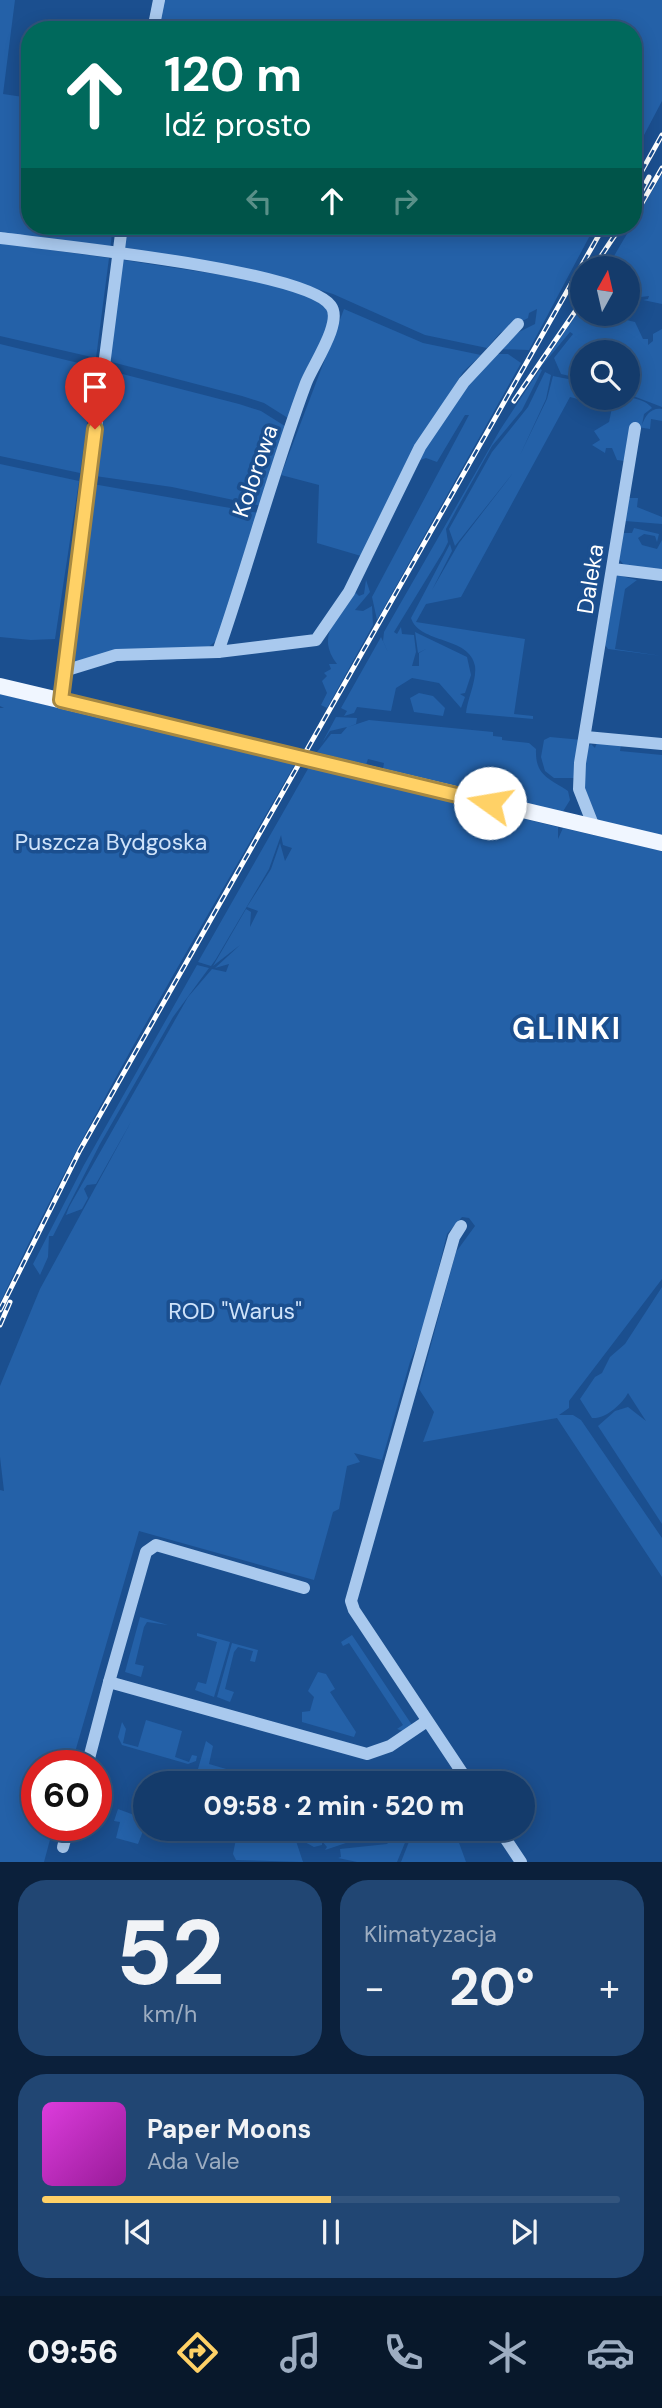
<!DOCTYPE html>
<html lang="pl">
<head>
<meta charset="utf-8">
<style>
  :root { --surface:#143b6b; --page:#214673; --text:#f1f3f6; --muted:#9dadc1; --line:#33557e; --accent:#ffd166 }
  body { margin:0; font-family:"DM Sans",sans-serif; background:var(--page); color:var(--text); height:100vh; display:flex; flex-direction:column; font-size:26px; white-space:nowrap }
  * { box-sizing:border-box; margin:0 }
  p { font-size:23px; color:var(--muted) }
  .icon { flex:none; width:38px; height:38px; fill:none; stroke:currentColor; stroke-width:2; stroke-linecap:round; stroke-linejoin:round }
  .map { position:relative; height:1862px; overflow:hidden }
  .details { display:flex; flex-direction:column; gap:18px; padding:18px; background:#0b203b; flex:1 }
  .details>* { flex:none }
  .guide { position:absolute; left:21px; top:21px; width:621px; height:214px; border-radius:28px; box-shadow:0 4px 18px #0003,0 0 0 2px var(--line); background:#00695c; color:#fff; overflow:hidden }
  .needle { width:46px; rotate:8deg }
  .buttons { position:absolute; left:570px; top:256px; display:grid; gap:14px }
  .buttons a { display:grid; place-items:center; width:70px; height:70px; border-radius:50%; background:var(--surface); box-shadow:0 4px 18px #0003,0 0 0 2px var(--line); font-size:35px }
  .speed { position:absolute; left:21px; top:1750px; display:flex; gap:14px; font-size:35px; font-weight:700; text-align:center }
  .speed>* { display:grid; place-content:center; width:91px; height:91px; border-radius:50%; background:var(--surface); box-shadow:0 4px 18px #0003,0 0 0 2px var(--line); line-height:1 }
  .speed .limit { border:10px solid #d22; background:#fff; color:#111 }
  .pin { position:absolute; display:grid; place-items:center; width:60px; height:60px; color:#fff; margin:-72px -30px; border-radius:50% 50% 50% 0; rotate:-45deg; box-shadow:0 0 7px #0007 }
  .pin .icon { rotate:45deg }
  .me { position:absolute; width:77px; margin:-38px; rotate:283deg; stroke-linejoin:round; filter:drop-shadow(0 0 5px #0008) }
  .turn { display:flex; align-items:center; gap:24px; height:147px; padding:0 28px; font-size:32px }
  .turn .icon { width:91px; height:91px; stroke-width:2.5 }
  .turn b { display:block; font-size:49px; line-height:60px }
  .lanes { display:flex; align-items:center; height:66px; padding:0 28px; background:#0003; justify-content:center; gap:35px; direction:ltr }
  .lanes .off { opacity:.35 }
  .big { font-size:52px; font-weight:800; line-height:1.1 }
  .details .card { flex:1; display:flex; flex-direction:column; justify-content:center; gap:10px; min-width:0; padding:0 24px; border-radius:28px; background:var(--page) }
  .details .dial { align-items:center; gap:0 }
  .dial b { font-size:91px; line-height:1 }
  .song { display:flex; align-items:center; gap:21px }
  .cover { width:84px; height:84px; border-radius:10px; background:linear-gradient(135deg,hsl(300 70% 55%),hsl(300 70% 35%)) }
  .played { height:7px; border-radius:4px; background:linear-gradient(90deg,var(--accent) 50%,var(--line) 50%) }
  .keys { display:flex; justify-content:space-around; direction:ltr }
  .heat { display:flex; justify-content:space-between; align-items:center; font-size:38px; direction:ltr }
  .details .tiles { flex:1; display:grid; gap:18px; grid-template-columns:1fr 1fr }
  .card:last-child { grid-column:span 2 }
  .trip { position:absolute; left:133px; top:1771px; width:402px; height:70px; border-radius:35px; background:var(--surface); box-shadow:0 4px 18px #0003,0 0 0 2px var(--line); font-weight:800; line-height:70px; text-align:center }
  .dock { display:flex; height:112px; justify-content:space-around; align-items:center; background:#08182b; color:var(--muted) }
  .dock .icon { width:49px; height:49px }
  .dock .active { color:var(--accent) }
  .dock b { font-size:32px; color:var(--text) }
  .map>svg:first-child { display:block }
  .green { fill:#2461a8 }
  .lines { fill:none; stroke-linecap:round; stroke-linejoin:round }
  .minor { stroke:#a9c9ee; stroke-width:12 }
  .major { stroke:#f0f6ff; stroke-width:16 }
  .rail-casing { stroke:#fff; stroke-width:5 }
  .rail { stroke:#1b4f8f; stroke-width:2.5; stroke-dasharray:8; stroke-linecap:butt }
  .route-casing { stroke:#a68842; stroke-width:18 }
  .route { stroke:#ffd166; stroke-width:12 }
  .labels { text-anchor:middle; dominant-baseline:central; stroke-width:7; stroke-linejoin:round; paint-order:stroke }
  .street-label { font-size:23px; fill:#fff; stroke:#1b4f8f }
  .park-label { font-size:23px; fill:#cfe3fa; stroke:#1b4f8f }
  .district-label { font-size:30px; font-weight:bold; letter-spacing:2px; fill:#fff; stroke:#1b4f8f }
</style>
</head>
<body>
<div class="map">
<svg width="662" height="1862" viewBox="0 0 662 1862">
  <rect width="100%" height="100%" fill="#1b4f8f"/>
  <!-- green -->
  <g class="green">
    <path d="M 0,0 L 15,0 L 3,94 L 30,98 L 30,226 L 113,226 L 110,250 L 0,235 Z"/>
    <path d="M 163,0 L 662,0 L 662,101 L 634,154 L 634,30 L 157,30 Z"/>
    <path d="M 662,174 L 662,304 L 643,300 L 648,299 L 649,296 L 633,298 L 628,302 L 628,268 L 607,268 Z"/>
    <path d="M 122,226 L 217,226 L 247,236 L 250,228 L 242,226 L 595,226 L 529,350 L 497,349 L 505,339 L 535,324 L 537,309 L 529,313 L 528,318 L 500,333 L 487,348 L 425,335 L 333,294 L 269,274 L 118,251 Z"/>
    <path d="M 0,243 L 109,258 L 96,358 L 0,336 Z"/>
    <path d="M 117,259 L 267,282 L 336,305 L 291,420 L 264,403 L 242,396 L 104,360 Z"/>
    <path d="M 583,304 L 583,313 L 629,312 L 618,318 L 635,322 L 643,339 L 648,339 L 648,345 L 653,341 L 653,334 L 662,329 L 662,407 L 628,394 L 628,352 L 583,352 L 583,379 L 561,374 L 554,358 L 573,334 L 570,332 L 541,367 Z"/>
    <path d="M 344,309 L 423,343 L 481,355 L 463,372 L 406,465 L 361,556 L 317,543 L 319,485 L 281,475 Z"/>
    <path d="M 0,344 L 95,367 L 80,473 L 0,456 Z"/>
    <path d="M 495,354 L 508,354 L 521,363 L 377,620 L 372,597 L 469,415 L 465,415 L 437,462 L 426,458 L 417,461 L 458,392 Z"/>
    <path d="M 103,369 L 239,404 L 261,411 L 288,428 L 262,506 L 172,487 L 88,475 Z"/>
    <path d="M 540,369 L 542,370 L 522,410 L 492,446 L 460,503 L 446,529 L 448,542 L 443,552 L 394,632 L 397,634 L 401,627 L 402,634 L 414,635 L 416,652 L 412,666 L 419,666 L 419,653 L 426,649 L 418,653 L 415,632 L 467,657 L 471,675 L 465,693 L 460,694 L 465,697 L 461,708 L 439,683 L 412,678 L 396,688 L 391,711 L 357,707 L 354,713 L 344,716 L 347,711 L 341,708 L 381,637 L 389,654 L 383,641 L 384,632 L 500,430 Z"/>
    <path d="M 545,372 L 551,375 L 546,399 L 520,455 L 547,399 L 553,376 L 583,382 L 583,397 C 601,397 640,392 652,408 L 644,414 L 642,425 C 645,416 651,407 662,409 L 662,421 L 651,419 L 650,429 L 631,426 L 624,461 L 617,460 L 612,448 L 606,448 L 605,453 L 592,445 L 600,440 L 594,431 L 609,422 L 612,408 L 570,397 L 461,597 L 426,604 L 416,622 L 525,639 L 514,714 L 533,716 L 533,719 L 466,713 C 467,700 477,680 475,666 C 470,636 419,644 411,618 L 450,544 L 452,551 L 432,590 L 459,543 L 513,473 L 455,546 L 449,529 L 492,452 L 528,407 Z"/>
    <path d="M 0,464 L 79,481 L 55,639 L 31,640 L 0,637 Z"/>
    <path d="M 87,483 L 259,513 L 217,640 L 207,648 L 72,665 Z"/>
    <path d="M 628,498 L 638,498 L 637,507 L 662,517 L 662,524 L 625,521 Z"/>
    <path d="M 634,528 L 659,534 L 657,542 L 655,536 L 644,534 L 638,538 L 642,545 L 657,549 L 662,540 L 662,571 L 624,565 L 619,559 L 623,533 L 632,533 Z"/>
    <path d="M 617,575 L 637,580 L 625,589 L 615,649 L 662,656 L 608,649 L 605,645 Z"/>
    <path d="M 366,580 L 370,592 L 355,610 L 363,611 L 372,606 L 373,625 L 327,708 L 321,705 L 327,693 L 322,681 L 327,676 L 324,673 L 331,669 L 329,664 L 337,664 C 315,635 338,618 355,592 L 359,596 L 364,594 Z"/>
    <path d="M 419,693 L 433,696 L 445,708 L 443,716 L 414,712 L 410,698 Z"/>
    <path d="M 0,694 L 295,764 C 193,941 87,1118 0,1303 L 0,708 L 4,708 L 0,706 Z"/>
    <path d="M 336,717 L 357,718 L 356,724 L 348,727 L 369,720 L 493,732 L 493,736 L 502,737 L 502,740 L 529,743 L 536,749 C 535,776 549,778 568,791 L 570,800 L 562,813 L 383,769 L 384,763 L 368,759 L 366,765 L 317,752 L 331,734 L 341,734 L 347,727 L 330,731 L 322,743 Z"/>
    <path d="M 550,737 L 582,740 L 574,778 L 554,778 L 545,771 L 541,757 L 544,740 Z"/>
    <path d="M 597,742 L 621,744 L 620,751 L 662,755 L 662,837 L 598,820 L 584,788 L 586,749 L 591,744 L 595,748 Z"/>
    <path d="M 309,767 L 558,827 L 558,839 L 563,828 L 662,851 L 662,1279 L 569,1401 L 569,1408 L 559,1415 L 573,1415 L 581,1420 L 662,1538 L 662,1577 L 557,1418 L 423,1442 L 434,1412 L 419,1389 L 456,1252 L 475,1226 L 469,1218 L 462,1217 L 447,1234 L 424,1327 L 410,1362 L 382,1460 L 354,1453 L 360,1462 L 347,1466 L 339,1509 L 333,1512 L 314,1580 L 139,1531 L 71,1766 L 37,1766 L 37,1825 L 54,1825 L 44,1862 L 0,1862 L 0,1490 L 4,1491 L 0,1457 L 0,1386 L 40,1289 L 132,1120 L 96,1184 L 87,1185 L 84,1189 L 88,1198 L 82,1209 L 66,1215 L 69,1207 L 188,997 L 212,969 L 226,972 L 229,964 L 215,968 L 240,945 L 213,966 L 246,909 L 251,912 L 250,927 L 258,911 L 247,907 L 271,869 L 280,843 L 285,861 L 292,848 L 283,845 L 281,835 L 290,810 L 269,869 L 216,959 L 211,966 L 198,962 Z"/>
    <path d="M 197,965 L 209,968 L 173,1017 L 100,1144 L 53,1236 L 49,1236 L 48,1257 L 40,1275 L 33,1264 L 84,1165 Z"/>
    <path d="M 662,1287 L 662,1524 L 598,1426 L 615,1411 L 628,1407 L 646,1421 L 628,1393 C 622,1404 606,1419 592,1418 L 580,1399 L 595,1377 L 602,1373 L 610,1357 L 625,1344 Z"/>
    <path d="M 140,1617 L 168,1625 L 147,1622 L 144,1627 L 135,1664 L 144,1666 L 141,1677 L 125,1672 Z"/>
    <path d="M 197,1633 L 230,1642 L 214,1697 L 195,1690 L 198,1682 L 206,1684 L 217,1642 L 197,1636 Z"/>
    <path d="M 352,1635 L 412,1725 L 403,1731 L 397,1729 L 403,1725 L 349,1643 L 343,1646 L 341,1642 Z"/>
    <path d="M 232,1643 L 258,1650 L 255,1662 L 250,1661 L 253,1651 L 238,1647 L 234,1652 L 225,1689 L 234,1692 L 230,1702 L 217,1697 Z"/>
    <path d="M 318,1672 L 326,1674 L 335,1689 L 330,1692 L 356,1732 L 354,1737 L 302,1722 L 302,1712 L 310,1711 L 314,1697 L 308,1691 Z"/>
    <path d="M 146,1720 L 182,1731 L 175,1757 L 189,1762 L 192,1755 L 197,1756 L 196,1761 L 188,1764 L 122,1745 L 118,1737 L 122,1722 L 126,1729 L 123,1743 L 138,1747 Z"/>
    <path d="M 206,1741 L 213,1746 L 209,1764 L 274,1783 L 194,1783 Z"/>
    <path d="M 118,1809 L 145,1819 L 145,1829 L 150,1829 L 150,1832 L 143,1831 L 138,1844 L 116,1838 L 120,1822 L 114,1821 Z"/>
    <path d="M 238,1829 L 292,1829 L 303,1862 L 236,1860 L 233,1854 Z"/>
    <path d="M 295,1829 L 389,1829 L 381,1842 L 349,1842 L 325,1850 L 327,1847 L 322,1841 L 322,1845 L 314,1847 L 299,1839 Z"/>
    <path d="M 414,1829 L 454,1829 L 466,1862 L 401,1862 Z"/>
    <path d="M 409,1833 L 397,1862 L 357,1862 L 338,1858 L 341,1857 L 340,1849 L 387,1844 L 396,1834 Z"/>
  </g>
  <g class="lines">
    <!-- minor -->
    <g class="minor">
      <path d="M 153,30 L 159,0"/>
      <path d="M 0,238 C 53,245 306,270 331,306 C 343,322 313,365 306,383 C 273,471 249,563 218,652"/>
      <path d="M 613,569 L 662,575"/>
      <path d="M 64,671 L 116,655 L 218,652 L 316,640 L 349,592 L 420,447 L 464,382 L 518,324"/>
      <path d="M 61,700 L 122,226"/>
      <path d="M 586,737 L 662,744"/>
      <path d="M 594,827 L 579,789 L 580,763 L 635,428"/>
      <path d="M 461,1226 L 454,1237 L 351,1601 L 354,1610 L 469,1783"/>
      <path d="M 109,1682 L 146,1552 L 156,1545 L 304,1588"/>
      <path d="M 87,1766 L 109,1682 L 367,1754 L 390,1746 L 427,1721"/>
      <path d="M 499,1829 L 521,1862"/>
      <path d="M 63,1847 L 69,1825"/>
    </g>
    <!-- major -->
    <path class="major" d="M 0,686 L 662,843"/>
    <defs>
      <g id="rail">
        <path d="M 634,185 L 662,135"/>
        <path d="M 634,205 L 649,177"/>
        <path d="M 634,217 L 662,168"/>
        <path d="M 593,268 L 621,226"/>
        <path d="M 514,401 L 583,300"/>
        <path d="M 0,1310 L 80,1150 L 604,226"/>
        <path d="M 0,1325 L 10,1302"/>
      </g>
    </defs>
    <!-- rail casing -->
    <use href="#rail" class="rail-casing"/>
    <!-- rail -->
    <use href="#rail" class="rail"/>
  </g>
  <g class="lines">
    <defs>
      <path id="route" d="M 95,429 L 61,700 L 490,803"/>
    </defs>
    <!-- route casing -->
    <use href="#route" class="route-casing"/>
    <!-- route -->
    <use href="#route" class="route"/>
  </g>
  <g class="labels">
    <!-- street labels -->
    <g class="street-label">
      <text transform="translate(255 471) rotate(-71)">Kolorowa</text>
      <text transform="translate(590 579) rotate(-81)">Daleka</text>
    </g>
    <!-- park labels -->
    <g class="park-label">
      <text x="111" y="842">Puszcza Bydgoska</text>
      <text x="235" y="1311">ROD "Warus"</text>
    </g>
    <!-- district labels -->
    <g class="district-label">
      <text x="567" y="1028">GLINKI</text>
    </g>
  </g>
</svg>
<div class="buttons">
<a><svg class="needle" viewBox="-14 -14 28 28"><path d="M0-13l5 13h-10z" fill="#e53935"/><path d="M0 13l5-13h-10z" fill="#9dadc1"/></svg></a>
<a><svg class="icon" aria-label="search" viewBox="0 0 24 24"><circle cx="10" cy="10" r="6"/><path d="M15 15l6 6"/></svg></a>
</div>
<div class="speed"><div class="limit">60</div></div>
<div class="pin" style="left:95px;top:429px;background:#d93025"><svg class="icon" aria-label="arrive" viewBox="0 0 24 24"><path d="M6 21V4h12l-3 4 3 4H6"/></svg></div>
<svg class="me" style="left:490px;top:803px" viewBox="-20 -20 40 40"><circle r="19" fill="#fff"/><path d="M0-13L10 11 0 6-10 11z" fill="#ffd166"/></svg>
<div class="trip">09:58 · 2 min · 520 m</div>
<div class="guide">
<div class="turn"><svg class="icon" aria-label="ahead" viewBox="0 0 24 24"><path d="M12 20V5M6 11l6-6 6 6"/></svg><div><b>120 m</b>Idź prosto</div></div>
<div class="lanes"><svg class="icon off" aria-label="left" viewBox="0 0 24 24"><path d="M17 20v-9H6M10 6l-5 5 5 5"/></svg><svg class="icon" aria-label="ahead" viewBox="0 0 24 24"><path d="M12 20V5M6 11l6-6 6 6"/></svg><svg class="icon off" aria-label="right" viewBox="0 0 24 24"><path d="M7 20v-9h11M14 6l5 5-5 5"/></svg></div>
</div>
</div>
<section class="details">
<div class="tiles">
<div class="card dial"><b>52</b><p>km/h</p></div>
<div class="card"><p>Klimatyzacja</p>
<div class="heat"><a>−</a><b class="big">20°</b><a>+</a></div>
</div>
<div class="card">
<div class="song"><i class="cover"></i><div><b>Paper Moons</b><p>Ada Vale</p></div></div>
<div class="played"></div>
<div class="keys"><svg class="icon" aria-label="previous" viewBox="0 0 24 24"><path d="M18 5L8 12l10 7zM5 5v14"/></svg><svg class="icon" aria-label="pause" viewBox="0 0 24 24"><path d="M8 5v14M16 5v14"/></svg><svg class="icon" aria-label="next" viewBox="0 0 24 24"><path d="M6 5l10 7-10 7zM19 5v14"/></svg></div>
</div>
</div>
</section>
<nav class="dock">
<b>09:56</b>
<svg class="icon active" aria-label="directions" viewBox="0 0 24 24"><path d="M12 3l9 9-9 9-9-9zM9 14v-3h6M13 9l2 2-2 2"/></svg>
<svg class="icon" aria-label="music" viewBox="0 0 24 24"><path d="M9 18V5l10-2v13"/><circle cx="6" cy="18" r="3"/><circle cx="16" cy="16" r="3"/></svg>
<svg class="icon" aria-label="phone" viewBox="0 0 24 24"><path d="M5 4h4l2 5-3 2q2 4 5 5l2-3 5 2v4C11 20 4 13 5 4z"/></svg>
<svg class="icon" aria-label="climate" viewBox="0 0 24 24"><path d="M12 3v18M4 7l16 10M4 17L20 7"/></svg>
<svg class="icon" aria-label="car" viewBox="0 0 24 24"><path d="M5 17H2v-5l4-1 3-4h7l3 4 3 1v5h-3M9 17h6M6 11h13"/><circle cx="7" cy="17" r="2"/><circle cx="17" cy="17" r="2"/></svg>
</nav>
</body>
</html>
